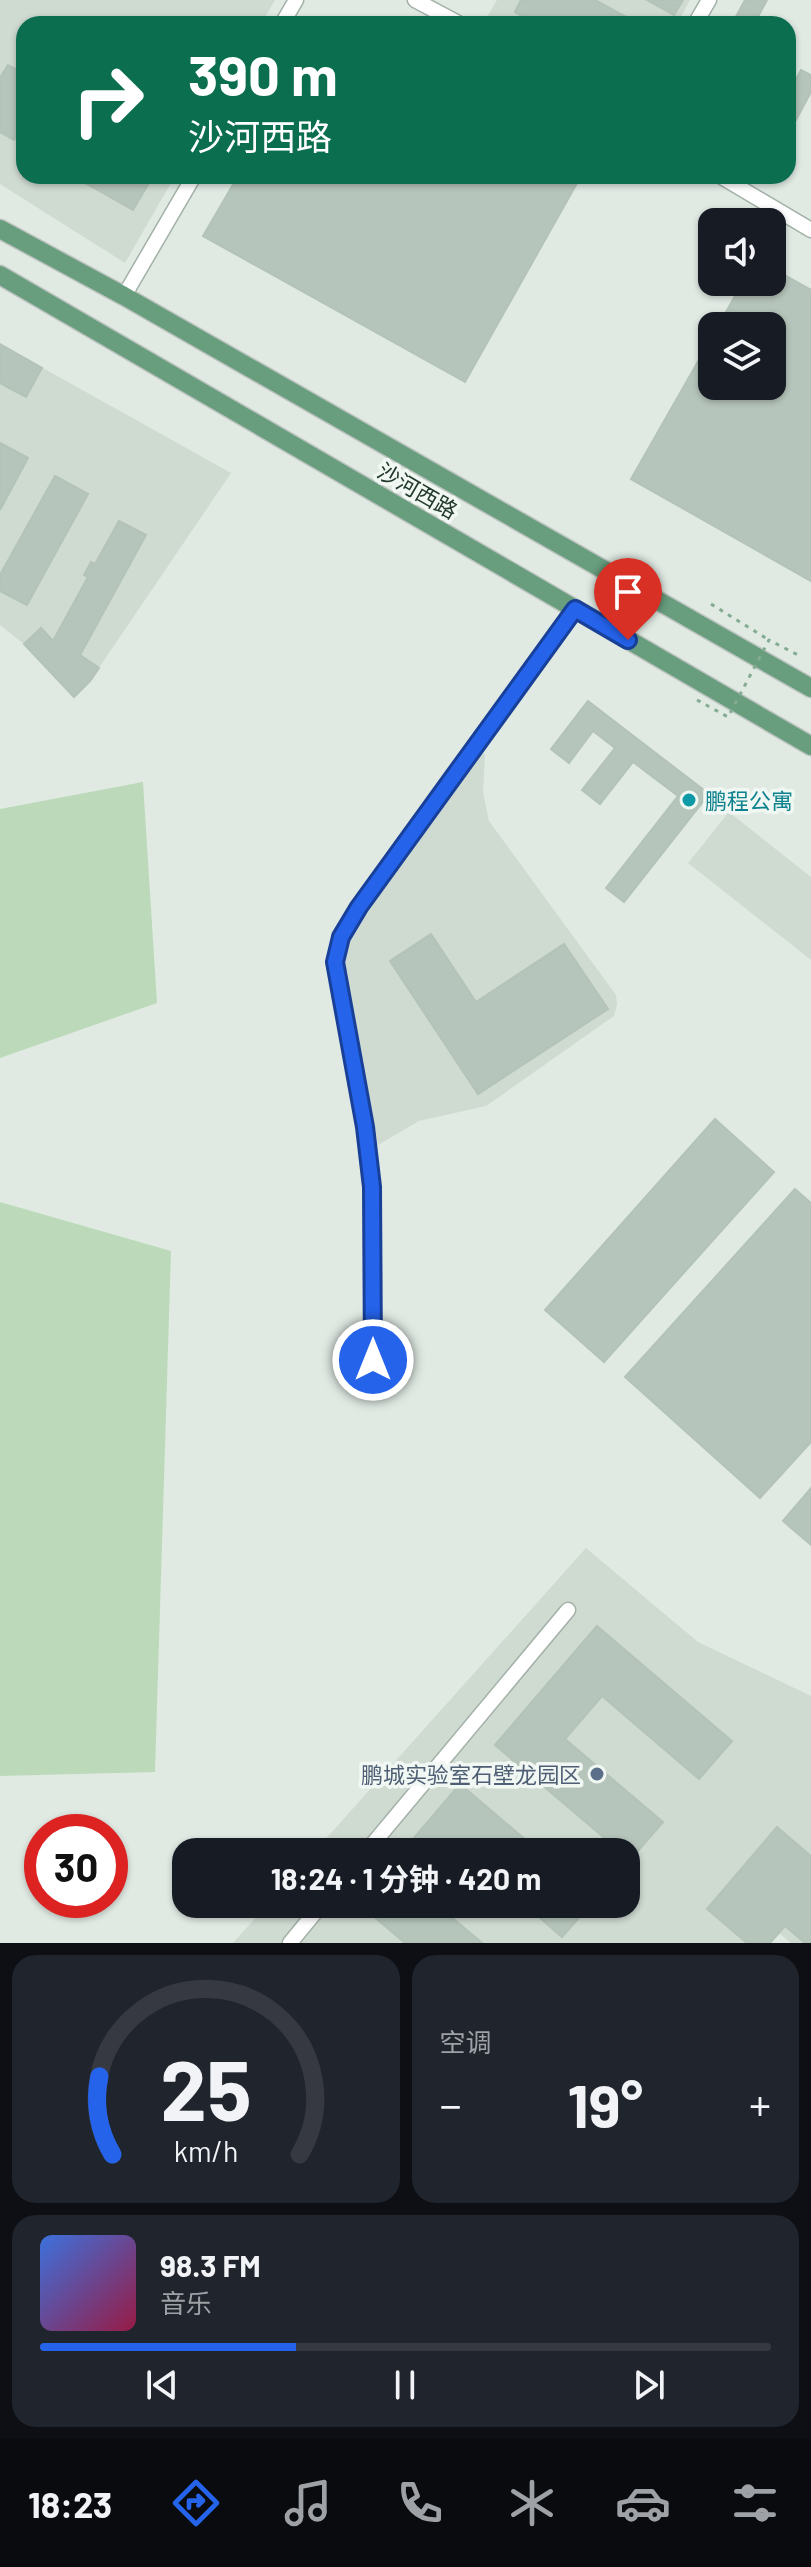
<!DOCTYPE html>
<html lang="zh">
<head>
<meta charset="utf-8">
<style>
  :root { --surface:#171b24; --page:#20242c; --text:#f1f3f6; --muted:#9ea1a6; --line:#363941; --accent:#2563eb }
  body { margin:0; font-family:Barlow,"Noto Sans SC",sans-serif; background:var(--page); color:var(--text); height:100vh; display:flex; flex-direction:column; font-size:30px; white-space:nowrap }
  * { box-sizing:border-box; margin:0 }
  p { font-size:26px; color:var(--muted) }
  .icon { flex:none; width:44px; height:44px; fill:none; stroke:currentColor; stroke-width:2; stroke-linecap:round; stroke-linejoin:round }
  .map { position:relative; height:1943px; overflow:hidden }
  .panel { display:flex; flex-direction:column; gap:12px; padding:12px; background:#0d0f14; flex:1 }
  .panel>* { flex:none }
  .top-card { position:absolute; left:16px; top:16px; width:780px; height:168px; border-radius:24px; box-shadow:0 2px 6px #0004; background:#0b6e4f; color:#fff; overflow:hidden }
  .fabs { position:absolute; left:698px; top:208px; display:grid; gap:16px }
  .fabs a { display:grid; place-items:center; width:88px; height:88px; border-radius:16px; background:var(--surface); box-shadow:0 2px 6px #0004; font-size:40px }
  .speed { position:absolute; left:24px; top:1814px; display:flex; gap:16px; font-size:40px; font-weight:700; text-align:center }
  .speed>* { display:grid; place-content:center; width:104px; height:104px; border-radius:50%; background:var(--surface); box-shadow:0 2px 6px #0004; line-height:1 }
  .speed .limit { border:12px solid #d22; background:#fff; color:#111 }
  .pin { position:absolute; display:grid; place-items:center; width:68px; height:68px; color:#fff; margin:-82px -34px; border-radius:50% 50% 50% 0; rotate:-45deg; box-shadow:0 0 8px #0007 }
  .pin .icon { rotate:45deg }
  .me { position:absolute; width:88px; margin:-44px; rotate:0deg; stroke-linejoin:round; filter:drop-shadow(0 0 6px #0008) }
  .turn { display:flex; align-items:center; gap:28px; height:168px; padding:0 40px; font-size:36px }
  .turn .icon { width:104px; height:104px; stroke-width:2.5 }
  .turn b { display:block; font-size:56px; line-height:68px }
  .big { font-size:60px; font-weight:700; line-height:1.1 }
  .panel .card { flex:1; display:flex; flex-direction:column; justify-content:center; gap:12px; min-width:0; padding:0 28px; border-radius:24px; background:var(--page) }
  .panel .dial { align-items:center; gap:0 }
  .dial svg { height:208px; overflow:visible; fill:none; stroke:var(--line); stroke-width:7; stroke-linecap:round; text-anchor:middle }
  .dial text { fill:var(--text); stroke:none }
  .song { display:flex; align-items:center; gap:24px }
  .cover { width:96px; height:96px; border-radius:12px; background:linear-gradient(135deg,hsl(220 70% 55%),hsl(340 70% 35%)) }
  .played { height:8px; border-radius:4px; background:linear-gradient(90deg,var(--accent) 35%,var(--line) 35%) }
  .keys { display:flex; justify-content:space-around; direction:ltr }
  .heat { display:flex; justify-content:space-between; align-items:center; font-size:44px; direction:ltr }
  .panel .tiles { flex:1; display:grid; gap:12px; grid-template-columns:1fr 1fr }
  .card:last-child { grid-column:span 2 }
  .trip { position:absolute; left:172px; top:1838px; width:468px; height:80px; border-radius:24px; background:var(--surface); box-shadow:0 2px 6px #0004; font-weight:700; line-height:80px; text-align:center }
  .tabs { display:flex; height:128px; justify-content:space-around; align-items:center; background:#090b0e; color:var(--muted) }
  .tabs .icon { width:56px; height:56px }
  .tabs .selected { color:var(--accent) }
  .tabs b { font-size:36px; color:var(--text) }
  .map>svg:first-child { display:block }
  .built { fill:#cfdad1 }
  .green { fill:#bcdaba }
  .building { fill:#b6c5bb; stroke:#b3c3b7; stroke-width:2 }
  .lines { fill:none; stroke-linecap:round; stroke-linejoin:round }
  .minor-casing { stroke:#a3b1a8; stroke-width:17 }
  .major-casing { stroke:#bdc4c0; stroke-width:21 }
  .path { stroke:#83ac92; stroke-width:3; stroke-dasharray:4 6; stroke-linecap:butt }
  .minor { stroke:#fff; stroke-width:14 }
  .major { stroke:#689d7e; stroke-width:18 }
  .path-bridge { stroke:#83ac92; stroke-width:3; stroke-dasharray:4 6; stroke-linecap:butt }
  .route-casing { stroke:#184099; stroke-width:20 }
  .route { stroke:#2563eb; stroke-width:14 }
  .culture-dot { fill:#0f9aa8; stroke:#f1f7f2; stroke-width:3 }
  .service-dot { fill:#5c6f8a; stroke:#f1f7f2; stroke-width:3 }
  .labels { text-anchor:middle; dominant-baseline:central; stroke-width:7; stroke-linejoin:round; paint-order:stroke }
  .street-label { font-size:22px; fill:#22392c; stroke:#f1f7f2 }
  .culture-label { font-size:22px; fill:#0d838f; stroke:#f1f7f2; text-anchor:start }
  .service-label { font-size:22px; fill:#4e5e75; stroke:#f1f7f2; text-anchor:end }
</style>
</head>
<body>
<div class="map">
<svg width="811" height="1943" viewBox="0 0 811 1943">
  <rect width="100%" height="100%" fill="#e0eae3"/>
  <!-- built -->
  <g class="built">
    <path d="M 0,0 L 275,0 L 261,24 L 24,24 L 24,176 L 175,176 L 125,263 L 0,184 Z"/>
    <path d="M 497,0 L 690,0 L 677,24 L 492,24 L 485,20 Z"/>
    <path d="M 0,344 L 231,473 L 90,681 L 74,697 L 24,644 L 0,625 Z"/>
    <path d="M 478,752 L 485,754 L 483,792 L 489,821 L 616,995 L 617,1004 L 614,1016 L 486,1106 L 419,1121 L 378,1145 L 344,963 L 348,945 L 401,859 Z"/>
    <path d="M 729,812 L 811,877 L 811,960 L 688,863 Z"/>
    <path d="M 586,1548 L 698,1642 L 811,1696 L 811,1943 L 791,1943 L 779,1933 L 771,1943 L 233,1943 L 268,1904 L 626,1904 L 626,1852 L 314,1852 Z"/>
  </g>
  <!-- green -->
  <g class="green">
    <path d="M 143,782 L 157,1003 L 0,1058 L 0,809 Z"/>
    <path d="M 0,1202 L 171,1251 L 155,1772 L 0,1776 Z"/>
  </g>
  <!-- building -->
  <g class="building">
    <path d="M 521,0 L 595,0 L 639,24 L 536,24 L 515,12 Z"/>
    <path d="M 647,0 L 683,0 L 674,15 Z"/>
    <path d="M 745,0 L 767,0 L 754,24 L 732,24 Z"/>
    <path d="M 8,65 L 24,74 L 24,123 L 14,140 L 0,132 L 0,78 Z"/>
    <path d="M 801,70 L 811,75 L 811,92 L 788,135 L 788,94 Z"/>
    <path d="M 73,176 L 153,176 L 133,210 Z"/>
    <path d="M 238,176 L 581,176 L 465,382 L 203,236 Z"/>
    <path d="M 772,268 L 811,290 L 811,581 L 631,479 L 712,337 L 712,386 L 772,386 L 772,326 L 718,326 L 743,282 L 772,282 Z"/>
    <path d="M 0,344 L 42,368 L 26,397 L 0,383 Z"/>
    <path d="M 0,443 L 28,458 L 0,510 Z"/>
    <path d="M 55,476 L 88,494 L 27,605 L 0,591 L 0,575 Z"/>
    <path d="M 119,521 L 146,535 L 80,655 L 99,668 L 90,681 L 74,697 L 24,644 L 41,628 L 53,641 L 88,577 L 84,575 L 91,562 L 95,564 Z"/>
    <path d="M 588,701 L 709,794 L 624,902 L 606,888 L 678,796 L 633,762 L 600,804 L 582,790 L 615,748 L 593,731 L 569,763 L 551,749 Z"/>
    <path d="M 431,934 L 476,1002 L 564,944 L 608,1009 L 478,1094 L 390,961 Z"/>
    <path d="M 715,1119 L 774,1172 L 604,1362 L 545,1310 Z"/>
    <path d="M 795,1189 L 811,1203 L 811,1442 L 760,1498 L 625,1377 Z"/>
    <path d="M 811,1488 L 811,1545 L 783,1521 Z"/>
    <path d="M 597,1626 L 732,1741 L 699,1779 L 602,1696 L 565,1739 L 663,1822 L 630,1860 L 626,1852 L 621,1852 L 495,1745 Z"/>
    <path d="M 460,1784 L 540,1852 L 402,1852 Z"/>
    <path d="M 777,1827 L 811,1856 L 811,1943 L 805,1943 L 785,1926 L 770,1943 L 747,1943 L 707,1909 Z"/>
    <path d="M 359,1904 L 436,1904 L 482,1943 L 405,1943 Z"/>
    <path d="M 524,1904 L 591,1904 L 562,1937 Z"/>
  </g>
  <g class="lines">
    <defs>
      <g id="minor">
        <path d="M 415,0 L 460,24"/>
        <path d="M 282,24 L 296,0"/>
        <path d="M 695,24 L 709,0"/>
        <path d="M 720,176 L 811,230"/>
        <path d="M 124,296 L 194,176"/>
        <path d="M 373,1360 L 372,1187 L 365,1127 L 335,962 L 341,937 L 359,907 L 575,609"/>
        <path d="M 366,1852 L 568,1610"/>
        <path d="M 290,1943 L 322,1904"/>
      </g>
      <g id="major">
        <path d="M 0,229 L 124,296 L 811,688"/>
        <path d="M 0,275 L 811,746"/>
      </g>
    </defs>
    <!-- minor casing -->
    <use href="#minor" class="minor-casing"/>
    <!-- major casing -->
    <use href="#major" class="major-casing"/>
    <!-- path -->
    <path class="path" d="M 711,604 L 769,640"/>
    <!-- minor -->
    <use href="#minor" class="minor"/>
    <!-- major -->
    <use href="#major" class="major"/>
    <!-- path-bridge -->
    <path class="path-bridge" d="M 697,700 L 728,717 L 769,640 L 800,656"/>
  </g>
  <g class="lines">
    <defs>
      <path id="route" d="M 373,1360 L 372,1187 L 365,1127 L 335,962 L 341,937 L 359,907 L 575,609 L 628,640"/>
    </defs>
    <!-- route casing -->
    <use href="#route" class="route-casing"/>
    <!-- route -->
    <use href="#route" class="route"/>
  </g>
  <!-- markers -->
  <circle class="culture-dot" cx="689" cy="800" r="8"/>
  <circle class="service-dot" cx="597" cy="1774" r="8"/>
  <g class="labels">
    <!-- street labels -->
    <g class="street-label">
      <text transform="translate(418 490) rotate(30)">沙河西路</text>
    </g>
    <!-- culture labels -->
    <g class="culture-label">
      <text x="705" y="800">鹏程公寓</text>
    </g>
    <!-- service labels -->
    <g class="service-label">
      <text x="581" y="1774">鹏城实验室石壁龙园区</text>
    </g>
  </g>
</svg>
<div class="fabs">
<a><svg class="icon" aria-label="sound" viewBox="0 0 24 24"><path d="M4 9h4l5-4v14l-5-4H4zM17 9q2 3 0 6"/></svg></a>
<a><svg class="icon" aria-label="layers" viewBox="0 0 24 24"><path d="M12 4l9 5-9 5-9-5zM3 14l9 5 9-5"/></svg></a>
</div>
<div class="speed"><div class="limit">30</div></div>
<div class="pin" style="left:628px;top:640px;background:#d93025"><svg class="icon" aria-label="arrive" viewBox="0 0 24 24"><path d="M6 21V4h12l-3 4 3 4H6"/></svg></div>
<svg class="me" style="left:373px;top:1360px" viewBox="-20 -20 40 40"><circle r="17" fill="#2563eb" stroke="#fff" stroke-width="3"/><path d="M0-11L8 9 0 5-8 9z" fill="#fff"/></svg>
<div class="trip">18:24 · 1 分钟 · 420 m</div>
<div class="top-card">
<div class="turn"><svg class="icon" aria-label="right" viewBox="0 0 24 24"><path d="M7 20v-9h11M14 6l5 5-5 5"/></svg><div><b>390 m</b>沙河西路</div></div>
</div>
</div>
<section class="panel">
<div class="tiles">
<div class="card dial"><svg viewBox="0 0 100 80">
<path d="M14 69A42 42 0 1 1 86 69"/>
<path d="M14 69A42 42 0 0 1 9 39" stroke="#2563eb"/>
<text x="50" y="56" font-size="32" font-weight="700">25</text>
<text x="50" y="72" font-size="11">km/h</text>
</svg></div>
<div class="card"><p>空调</p>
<div class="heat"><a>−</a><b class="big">19°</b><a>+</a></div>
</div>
<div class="card">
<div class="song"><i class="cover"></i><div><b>98.3 FM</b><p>音乐</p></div></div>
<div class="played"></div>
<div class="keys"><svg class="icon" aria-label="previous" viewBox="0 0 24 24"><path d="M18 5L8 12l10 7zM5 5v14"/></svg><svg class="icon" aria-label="pause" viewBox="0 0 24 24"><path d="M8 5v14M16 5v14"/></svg><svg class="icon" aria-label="next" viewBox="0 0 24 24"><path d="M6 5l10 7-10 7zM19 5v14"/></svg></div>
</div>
</div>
</section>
<nav class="tabs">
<b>18:23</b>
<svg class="icon selected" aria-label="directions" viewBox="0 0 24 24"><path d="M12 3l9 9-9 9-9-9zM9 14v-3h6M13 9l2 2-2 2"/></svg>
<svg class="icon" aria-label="music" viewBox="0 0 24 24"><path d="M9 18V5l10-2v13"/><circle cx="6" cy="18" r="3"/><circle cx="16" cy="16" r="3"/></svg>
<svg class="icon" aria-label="phone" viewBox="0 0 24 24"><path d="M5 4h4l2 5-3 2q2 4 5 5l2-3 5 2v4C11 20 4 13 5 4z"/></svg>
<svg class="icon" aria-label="climate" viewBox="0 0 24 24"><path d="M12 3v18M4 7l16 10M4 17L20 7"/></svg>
<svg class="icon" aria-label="car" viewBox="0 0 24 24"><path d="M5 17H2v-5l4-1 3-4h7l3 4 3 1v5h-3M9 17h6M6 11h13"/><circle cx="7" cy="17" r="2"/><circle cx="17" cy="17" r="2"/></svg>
<svg class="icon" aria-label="filters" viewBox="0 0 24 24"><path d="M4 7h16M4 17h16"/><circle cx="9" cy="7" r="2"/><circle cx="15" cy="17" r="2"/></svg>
</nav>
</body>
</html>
